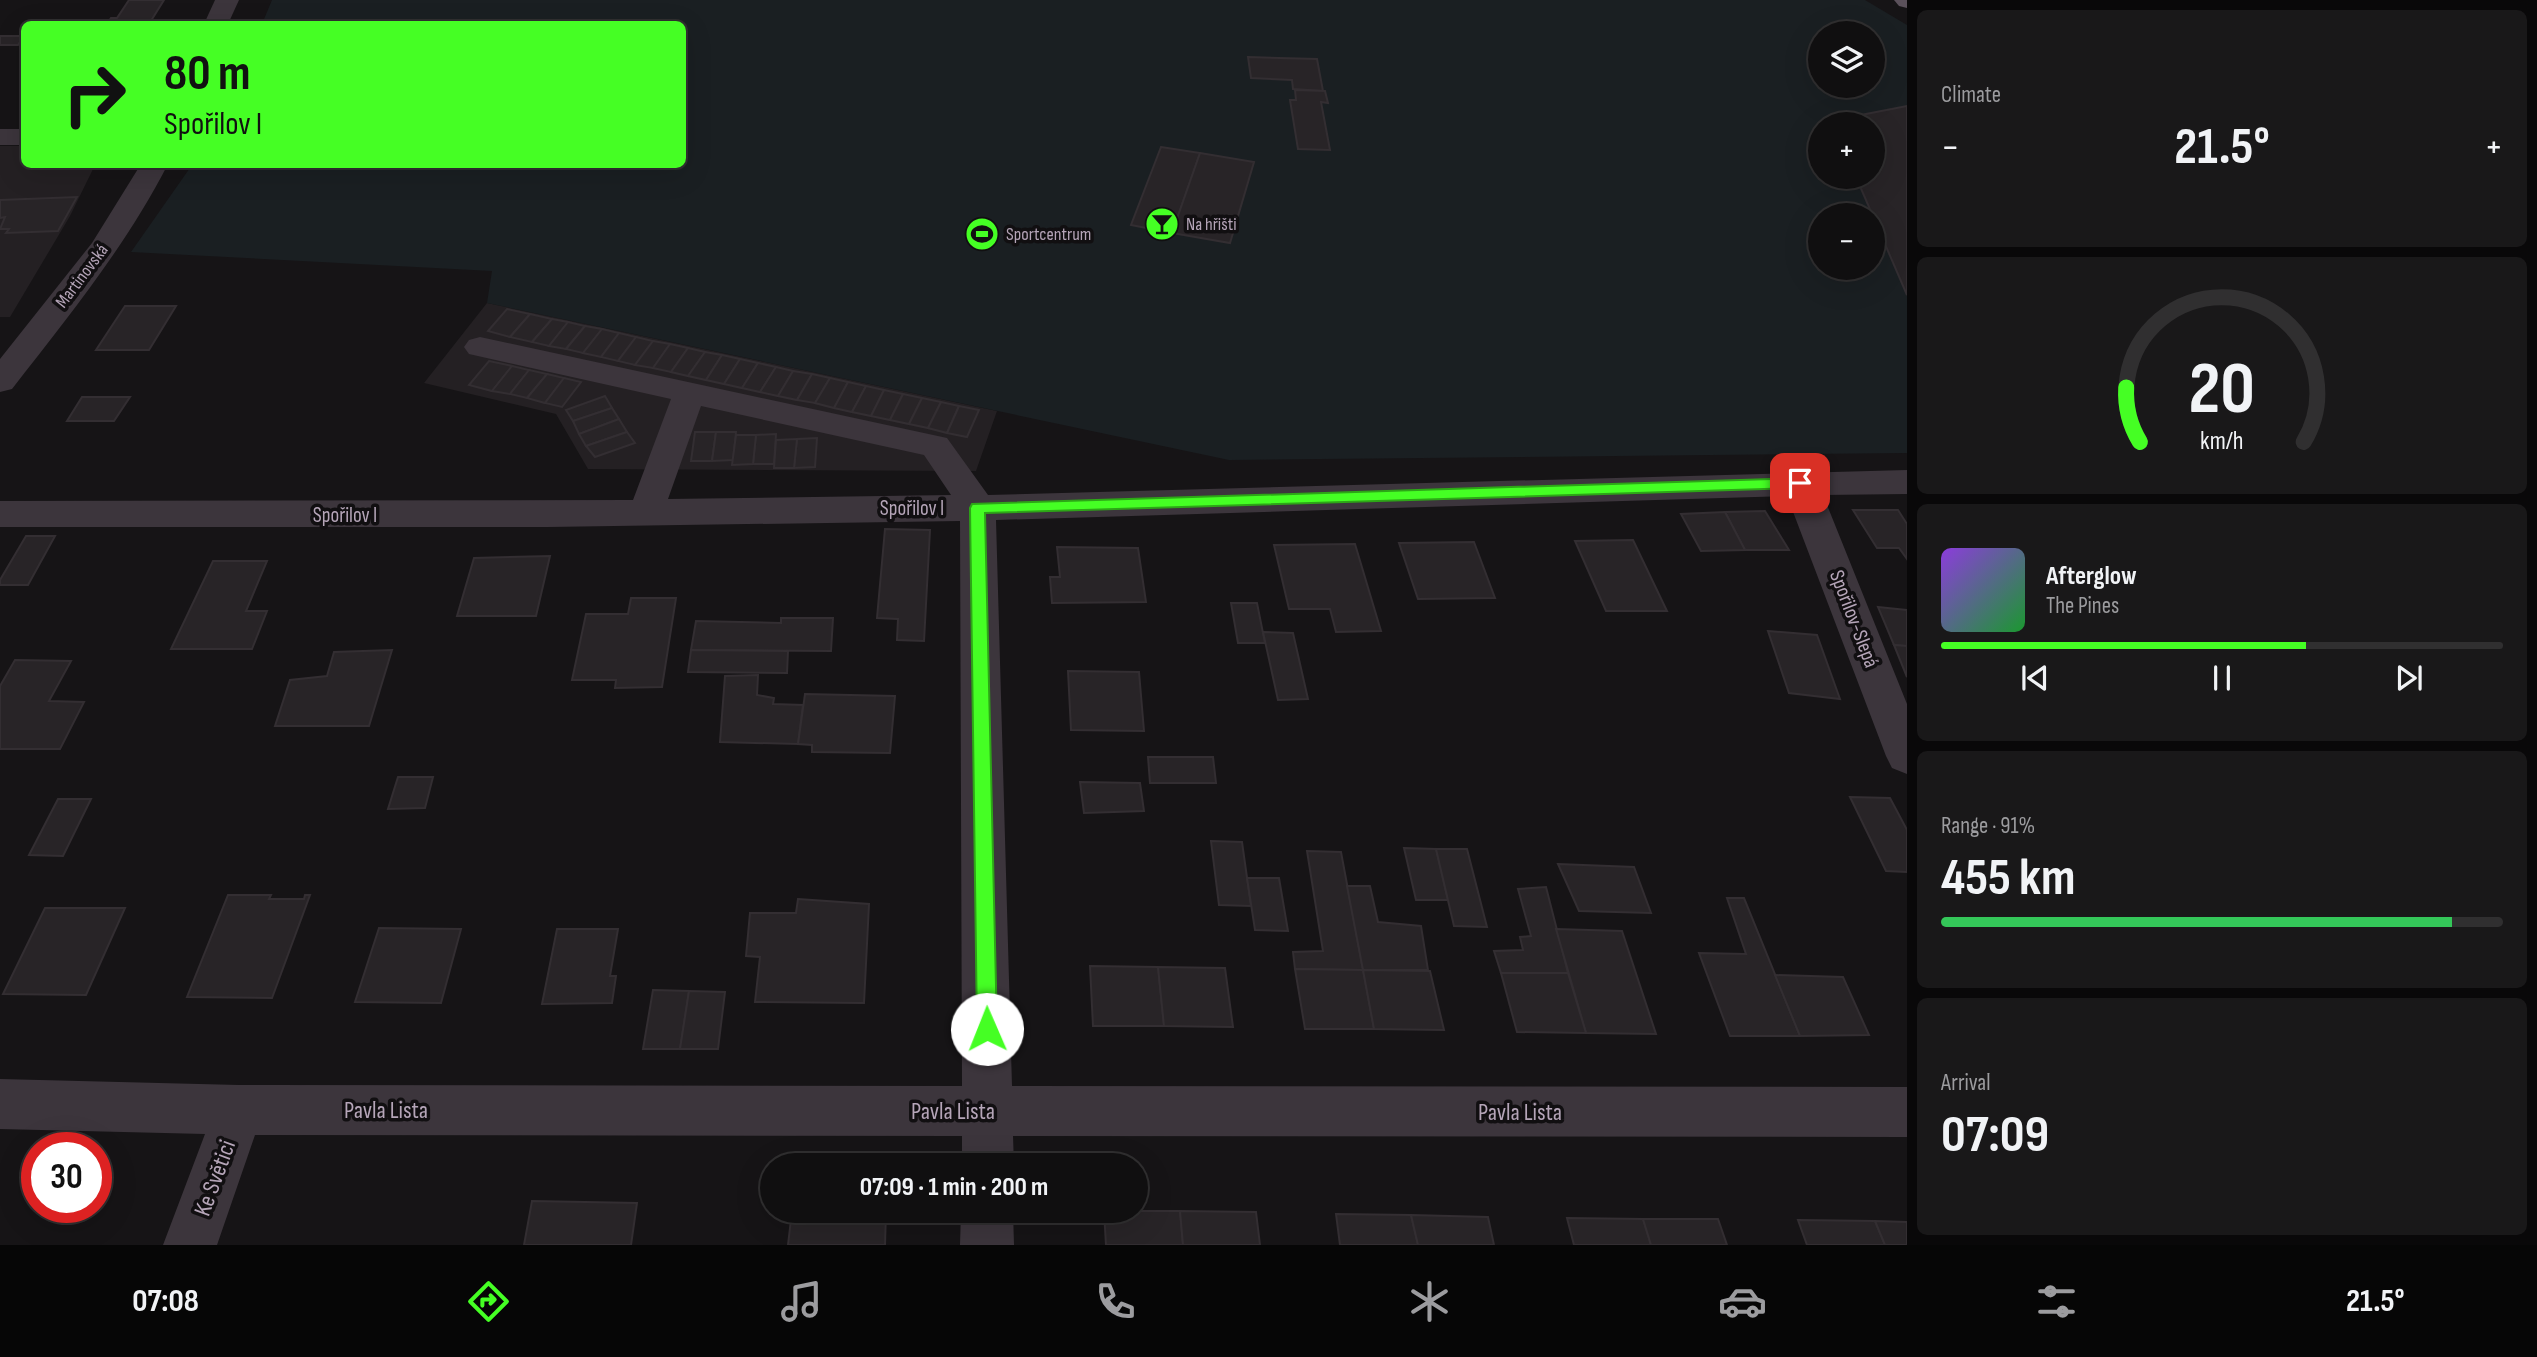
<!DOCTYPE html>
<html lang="en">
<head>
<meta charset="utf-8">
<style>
  :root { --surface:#100f10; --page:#191819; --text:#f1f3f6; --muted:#9c9c9f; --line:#302f30; --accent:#45ff24 }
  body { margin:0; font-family:"Sofia Sans Condensed",sans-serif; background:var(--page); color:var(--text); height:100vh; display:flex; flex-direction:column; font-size:26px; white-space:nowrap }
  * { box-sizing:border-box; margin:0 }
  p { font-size:23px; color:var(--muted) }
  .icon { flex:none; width:38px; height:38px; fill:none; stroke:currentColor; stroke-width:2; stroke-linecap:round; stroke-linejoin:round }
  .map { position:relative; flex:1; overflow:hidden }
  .drawer { display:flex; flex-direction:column; gap:10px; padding:10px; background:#090809; width:630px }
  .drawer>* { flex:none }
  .banner { position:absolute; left:21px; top:21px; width:665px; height:147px; border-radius:10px; box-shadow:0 7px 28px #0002,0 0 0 2px var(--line); background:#45ff24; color:#111; overflow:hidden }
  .fabs { position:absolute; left:1808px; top:21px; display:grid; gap:14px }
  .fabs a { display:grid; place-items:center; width:77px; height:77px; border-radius:50%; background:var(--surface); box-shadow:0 7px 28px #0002,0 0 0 2px var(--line); font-size:35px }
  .speed { position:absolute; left:21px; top:1132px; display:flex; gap:14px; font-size:35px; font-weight:700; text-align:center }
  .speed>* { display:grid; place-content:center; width:91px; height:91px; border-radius:50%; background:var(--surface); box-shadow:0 7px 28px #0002,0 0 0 2px var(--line); line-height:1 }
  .speed .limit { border:10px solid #d22; background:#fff; color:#111 }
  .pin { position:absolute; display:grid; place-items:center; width:60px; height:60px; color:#fff; margin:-30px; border-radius:14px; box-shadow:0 4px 10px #0006 }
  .me { position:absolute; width:77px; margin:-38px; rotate:359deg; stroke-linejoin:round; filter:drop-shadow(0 0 5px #0008) }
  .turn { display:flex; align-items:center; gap:24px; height:147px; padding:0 28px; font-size:32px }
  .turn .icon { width:91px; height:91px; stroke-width:2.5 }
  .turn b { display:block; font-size:49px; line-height:60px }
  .big { font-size:52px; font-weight:700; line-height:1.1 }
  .drawer .widget { flex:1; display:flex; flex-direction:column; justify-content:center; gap:10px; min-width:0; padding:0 24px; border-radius:10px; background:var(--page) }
  .drawer .dial { align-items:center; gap:0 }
  .dial svg { height:182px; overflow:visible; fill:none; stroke:var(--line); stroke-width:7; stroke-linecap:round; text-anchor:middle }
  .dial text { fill:var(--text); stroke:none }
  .song { display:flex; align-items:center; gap:21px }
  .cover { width:84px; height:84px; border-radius:10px; background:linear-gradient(135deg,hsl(270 70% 55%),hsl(130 70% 35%)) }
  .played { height:7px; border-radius:4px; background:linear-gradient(90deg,var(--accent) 65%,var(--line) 65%) }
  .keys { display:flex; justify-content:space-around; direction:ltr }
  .heat { display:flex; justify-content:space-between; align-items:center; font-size:38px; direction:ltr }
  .charge { height:10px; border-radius:5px; background:linear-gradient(90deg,#34c759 91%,var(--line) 0) }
  .trip { position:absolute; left:760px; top:1153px; width:388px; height:70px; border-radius:35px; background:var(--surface); box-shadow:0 7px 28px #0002,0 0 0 2px var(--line); font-weight:700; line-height:70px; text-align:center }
  .tabs { display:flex; height:112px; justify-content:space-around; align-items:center; background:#060606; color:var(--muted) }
  .tabs .icon { width:49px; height:49px }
  .tabs .current { color:var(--accent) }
  .tabs b { font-size:32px; color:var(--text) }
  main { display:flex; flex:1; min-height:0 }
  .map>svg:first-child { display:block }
  .built { fill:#242023 }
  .green { fill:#1a1f22; fill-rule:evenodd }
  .building { fill:#282427; stroke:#332e32; stroke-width:2 }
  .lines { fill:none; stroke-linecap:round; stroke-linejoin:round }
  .minor { fill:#3c353c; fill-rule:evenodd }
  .major { fill:#5b515b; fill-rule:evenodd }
  .route { fill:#45ff24; stroke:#2da617; stroke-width:2 }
  .labels { text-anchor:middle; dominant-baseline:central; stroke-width:7; stroke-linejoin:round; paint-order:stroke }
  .far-poi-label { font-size:18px; fill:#b5a5b8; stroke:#110f11; text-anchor:start }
  .far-street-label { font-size:18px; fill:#b5a5b8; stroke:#110f11 }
  .street-label { font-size:21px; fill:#b5a5b8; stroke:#110f11 }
  .near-street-label { font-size:24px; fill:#b5a5b8; stroke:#110f11 }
</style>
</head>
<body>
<main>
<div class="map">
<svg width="1907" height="1245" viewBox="0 0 1907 1245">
  <rect width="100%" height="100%" fill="#161416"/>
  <!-- built -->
  <g class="built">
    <path d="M 0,146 L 24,146 L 24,164 L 95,165 L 70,216 L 10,317 L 0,317 Z"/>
    <path d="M 487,303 L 997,411 L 976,471 L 588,469 L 556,414 L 424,383 Z"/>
  </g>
  <!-- green -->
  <path class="green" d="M 272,0 L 1865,0 L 1907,25 L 1907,453 L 1229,460 L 487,303 L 492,271 L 131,252 L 192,165 L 682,164 L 682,24 L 262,24 ZM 1820,33 L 1872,33 L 1872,86 L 1820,86 ZM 1820,124 L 1872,124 L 1872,177 L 1820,177 ZM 1820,215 L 1872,215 L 1872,268 L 1820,268 Z"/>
  <!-- building -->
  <g class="building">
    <path d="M 129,0 L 164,0 L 149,24 L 107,24 L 111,18 L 117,18 Z"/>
    <path d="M 0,36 L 24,36 L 18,45 L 0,45 Z"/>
    <path d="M 1248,57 L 1317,59 L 1323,91 L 1293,89 L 1292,80 L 1251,78 Z"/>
    <path d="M 1295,90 L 1325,91 L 1328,103 L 1321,102 L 1330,150 L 1298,149 L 1290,100 L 1296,100 Z"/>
    <path d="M 1907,106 L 1907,295 L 1856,177 L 1872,177 L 1872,124 L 1833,124 L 1830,116 L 1864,119 L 1861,115 Z"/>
    <path d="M 1161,147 L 1200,153 L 1172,233 L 1131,225 Z"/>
    <path d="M 1200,153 L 1254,162 L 1230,243 L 1172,233 Z"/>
    <path d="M 77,197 L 58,231 L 6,233 L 9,229 L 0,229 L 5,217 L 0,218 L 0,200 Z"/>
    <path d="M 125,306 L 176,306 L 149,350 L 96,350 Z"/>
    <path d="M 507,309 L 530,314 L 510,337 L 488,331 Z"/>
    <path d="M 530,314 L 552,319 L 532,342 L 510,337 Z"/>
    <path d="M 552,319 L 568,322 L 549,346 L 532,342 Z"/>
    <path d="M 568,322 L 585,326 L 566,349 L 549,346 Z"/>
    <path d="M 585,326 L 602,329 L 583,353 L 566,349 Z"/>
    <path d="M 602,329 L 619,333 L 601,357 L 583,353 Z"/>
    <path d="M 619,333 L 636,337 L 618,361 L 601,357 Z"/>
    <path d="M 636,337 L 653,341 L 635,365 L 618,361 Z"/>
    <path d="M 653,341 L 670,344 L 653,368 L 635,365 Z"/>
    <path d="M 670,344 L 688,348 L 671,372 L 653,368 Z"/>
    <path d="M 688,348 L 705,352 L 688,376 L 671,372 Z"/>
    <path d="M 705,352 L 722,355 L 706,380 L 688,376 Z"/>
    <path d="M 722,355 L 740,359 L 724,384 L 706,380 Z"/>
    <path d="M 740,359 L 758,363 L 742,388 L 724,384 Z"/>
    <path d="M 489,361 L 512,366 L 492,391 L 469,385 Z"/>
    <path d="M 758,363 L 776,367 L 760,392 L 742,388 Z"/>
    <path d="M 512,366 L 529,370 L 510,394 L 492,391 Z"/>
    <path d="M 776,367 L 793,371 L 778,396 L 760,392 Z"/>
    <path d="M 529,370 L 547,374 L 527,398 L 510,394 Z"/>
    <path d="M 793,371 L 812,374 L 797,400 L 778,396 Z"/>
    <path d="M 547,374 L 564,378 L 545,403 L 527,398 Z"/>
    <path d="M 812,374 L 830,378 L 815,403 L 797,400 Z"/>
    <path d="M 564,378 L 581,382 L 562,407 L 545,403 Z"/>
    <path d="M 830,378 L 848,382 L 834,408 L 815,403 Z"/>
    <path d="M 848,382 L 866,386 L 852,412 L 834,408 Z"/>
    <path d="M 866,386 L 884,390 L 871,416 L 852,412 Z"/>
    <path d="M 884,390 L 903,394 L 890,420 L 871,416 Z"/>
    <path d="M 903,394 L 922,398 L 909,424 L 890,420 Z"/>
    <path d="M 605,396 L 612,408 L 573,421 L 566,410 Z"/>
    <path d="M 82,397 L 130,397 L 114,421 L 67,421 Z"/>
    <path d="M 922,398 L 941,402 L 928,428 L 909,424 Z"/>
    <path d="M 941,402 L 959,406 L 947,433 L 928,428 Z"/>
    <path d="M 959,406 L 979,410 L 967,437 L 947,433 Z"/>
    <path d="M 612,408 L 619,419 L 579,434 L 573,421 Z"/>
    <path d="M 619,419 L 627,432 L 586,446 L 579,434 Z"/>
    <path d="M 627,432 L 635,443 L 595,457 L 586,446 Z"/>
    <path d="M 695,432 L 716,432 L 712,461 L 691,461 Z"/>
    <path d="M 716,432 L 736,432 L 733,460 L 712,461 Z"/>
    <path d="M 776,434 L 774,464 L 753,464 L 756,435 Z"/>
    <path d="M 736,435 L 756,435 L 753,464 L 732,465 Z"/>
    <path d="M 817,438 L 815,467 L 794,468 L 797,439 Z"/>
    <path d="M 797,439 L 794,468 L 774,468 L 776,440 Z"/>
    <path d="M 1853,510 L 1898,510 L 1907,524 L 1907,559 L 1899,548 L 1877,548 Z"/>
    <path d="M 1765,511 L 1789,550 L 1745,550 L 1725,512 Z"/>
    <path d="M 1725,512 L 1745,550 L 1701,551 L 1681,514 Z"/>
    <path d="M 885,529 L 930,530 L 924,641 L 897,640 L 898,619 L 877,618 Z"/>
    <path d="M 26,536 L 55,536 L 28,585 L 0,585 L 0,580 Z"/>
    <path d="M 1633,540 L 1667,611 L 1606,611 L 1575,541 Z"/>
    <path d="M 1474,542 L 1495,598 L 1418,599 L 1399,543 Z"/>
    <path d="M 1355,544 L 1381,631 L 1336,632 L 1330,609 L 1289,609 L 1274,545 Z"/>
    <path d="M 1057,547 L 1138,548 L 1146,602 L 1052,603 L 1050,577 L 1060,577 Z"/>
    <path d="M 550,556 L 536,616 L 457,616 L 474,558 Z"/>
    <path d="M 213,561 L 267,561 L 246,611 L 267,611 L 252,649 L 171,649 Z"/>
    <path d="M 631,598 L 676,598 L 662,687 L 615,688 L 616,680 L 572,680 L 586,614 L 628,614 Z"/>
    <path d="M 1231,603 L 1257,603 L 1265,643 L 1238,643 Z"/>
    <path d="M 1878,607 L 1907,610 L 1907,646 L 1894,645 Z"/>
    <path d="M 781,618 L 833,618 L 831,651 L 691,650 L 696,621 L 781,623 Z"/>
    <path d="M 1768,631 L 1817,635 L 1840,699 L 1789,693 Z"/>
    <path d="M 1263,632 L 1293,633 L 1308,699 L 1278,700 Z"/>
    <path d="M 1894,645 L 1907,646 L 1907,677 Z"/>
    <path d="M 392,650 L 369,726 L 275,726 L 290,680 L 327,676 L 334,652 Z"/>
    <path d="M 691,650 L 788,651 L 787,673 L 688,672 Z"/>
    <path d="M 15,660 L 71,661 L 49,701 L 84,702 L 60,749 L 0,749 L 0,686 Z"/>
    <path d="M 1068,671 L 1139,672 L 1144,731 L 1071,730 Z"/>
    <path d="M 758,675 L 757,695 L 774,698 L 773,704 L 803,705 L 798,744 L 720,742 L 725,676 Z"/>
    <path d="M 805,694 L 895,696 L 890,753 L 812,752 L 812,745 L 798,744 Z"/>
    <path d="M 1148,757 L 1213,757 L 1216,783 L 1150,783 Z"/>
    <path d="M 398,777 L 433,777 L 425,808 L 388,809 Z"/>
    <path d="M 1080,782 L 1140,783 L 1144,811 L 1084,813 Z"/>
    <path d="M 1850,797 L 1890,798 L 1907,830 L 1907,872 L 1886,871 Z"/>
    <path d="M 58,799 L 91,799 L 63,856 L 29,855 Z"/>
    <path d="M 1211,841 L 1242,842 L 1251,906 L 1219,905 Z"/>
    <path d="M 1404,848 L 1436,849 L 1448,900 L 1416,900 Z"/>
    <path d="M 1436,849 L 1467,849 L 1487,927 L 1454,926 Z"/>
    <path d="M 1307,851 L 1341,852 L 1363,970 L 1295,969 L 1293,952 L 1323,951 Z"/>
    <path d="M 1558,864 L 1634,867 L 1651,913 L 1579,911 Z"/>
    <path d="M 1247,878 L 1279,878 L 1288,931 L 1255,930 Z"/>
    <path d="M 1347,886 L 1370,886 L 1378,922 L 1421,926 L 1428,970 L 1363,970 Z"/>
    <path d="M 1546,887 L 1568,973 L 1501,973 L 1494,951 L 1523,950 L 1520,937 L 1531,936 L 1518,889 Z"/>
    <path d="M 228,895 L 271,895 L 269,899 L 304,899 L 305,895 L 310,895 L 272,998 L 187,997 Z"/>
    <path d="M 1727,898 L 1744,898 L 1800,1036 L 1730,1036 L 1699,953 L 1746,954 Z"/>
    <path d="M 798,899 L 869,904 L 864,1003 L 755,1002 L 760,957 L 746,956 L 750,913 L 796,913 Z"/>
    <path d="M 45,908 L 125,908 L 86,995 L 3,994 Z"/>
    <path d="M 379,928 L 461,929 L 441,1003 L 355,1002 Z"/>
    <path d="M 557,929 L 618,929 L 610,976 L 616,976 L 612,1003 L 542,1004 Z"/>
    <path d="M 1556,929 L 1622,931 L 1656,1034 L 1586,1033 Z"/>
    <path d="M 1090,966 L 1158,967 L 1164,1026 L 1093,1026 Z"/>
    <path d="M 1158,967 L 1225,968 L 1233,1027 L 1164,1026 Z"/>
    <path d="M 1295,969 L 1363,970 L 1374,1029 L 1305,1029 Z"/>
    <path d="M 1363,970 L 1430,971 L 1444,1030 L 1374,1029 Z"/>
    <path d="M 1501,973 L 1568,973 L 1586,1033 L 1517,1032 Z"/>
    <path d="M 1775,975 L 1843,977 L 1869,1035 L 1800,1036 Z"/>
    <path d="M 653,990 L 689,991 L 680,1049 L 643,1049 Z"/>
    <path d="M 689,991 L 725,992 L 718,1049 L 680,1049 Z"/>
    <path d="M 532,1201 L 637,1203 L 631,1245 L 524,1245 Z"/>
    <path d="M 792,1211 L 886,1211 L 885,1245 L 788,1245 Z"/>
    <path d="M 1104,1211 L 1180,1211 L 1183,1245 L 1106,1245 Z"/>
    <path d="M 1180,1211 L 1256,1212 L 1260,1245 L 1183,1245 Z"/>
    <path d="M 1336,1214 L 1411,1215 L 1418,1245 L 1340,1245 Z"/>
    <path d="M 1411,1215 L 1488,1217 L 1494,1245 L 1418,1245 Z"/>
    <path d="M 1567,1218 L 1643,1219 L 1651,1245 L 1574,1245 Z"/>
    <path d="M 1643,1219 L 1718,1219 L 1727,1245 L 1651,1245 Z"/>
    <path d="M 1798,1220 L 1875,1221 L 1885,1245 L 1807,1245 Z"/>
    <path d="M 1875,1221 L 1907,1222 L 1907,1245 L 1885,1245 Z"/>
  </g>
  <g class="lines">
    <!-- minor -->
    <g class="minor">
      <path d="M 215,0 L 239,0 L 228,24 L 204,24 Z"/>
      <rect x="0" y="129" width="24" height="16"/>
      <path d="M 141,164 L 168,164 C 126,246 68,317 12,389 L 0,392 L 0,359 L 92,243 Z"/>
      <path d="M 480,337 L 947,438 L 988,495 L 1907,470 L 1907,494 L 1823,495 L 1907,704 L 1907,774 L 1892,768 L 1886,756 L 1787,496 L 996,520 L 1012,1086 L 1907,1087 L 1907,1137 L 1013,1136 L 1014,1166 L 962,1166 L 962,1136 L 255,1135 L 217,1245 L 163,1245 L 205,1134 L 0,1129 L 0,1079 L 239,1085 L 962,1086 L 960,521 L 548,527 L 0,527 L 0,501 L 633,500 L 671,399 L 469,354 L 464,347 L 469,340 ZM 701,406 L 924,455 L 951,495 L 668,499 Z"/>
      <path d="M 961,1211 L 1013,1211 L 1014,1245 L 960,1245 Z"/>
    </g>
    <!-- major -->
    <path class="major" d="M 1894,0 L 1907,0 L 1907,8 L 1899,6 Z"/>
  </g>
  <!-- route -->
  <path class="route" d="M 1800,478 L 1808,483 L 1800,488 L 985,513 L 997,1029 L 994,1036 L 987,1039 L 980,1036 L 977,1029 L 970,508 L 972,504 Z"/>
  <!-- icons -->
  <defs>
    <symbol id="bar-disc" viewBox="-11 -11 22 22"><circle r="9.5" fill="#45ff24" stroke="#110f11"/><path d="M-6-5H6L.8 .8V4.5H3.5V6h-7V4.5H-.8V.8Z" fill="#111"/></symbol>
    <symbol id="stadium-disc" viewBox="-11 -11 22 22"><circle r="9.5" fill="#45ff24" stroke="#110f11"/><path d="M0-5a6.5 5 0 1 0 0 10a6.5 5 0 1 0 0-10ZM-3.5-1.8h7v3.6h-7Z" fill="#111"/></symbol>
  </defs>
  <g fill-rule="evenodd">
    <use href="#bar-disc" x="1143" y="205" width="38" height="38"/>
    <use href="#stadium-disc" x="963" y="215" width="38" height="38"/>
  </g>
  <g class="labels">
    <!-- far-poi labels -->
    <g class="far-poi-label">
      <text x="1186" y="224">Na hřišti</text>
      <text x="1006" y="234">Sportcentrum</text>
    </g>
    <!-- far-street labels -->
    <g class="far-street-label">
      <text transform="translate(82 276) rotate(-53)">Martinovská</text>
    </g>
    <!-- street labels -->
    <g class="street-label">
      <text x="912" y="508">Spořilov I</text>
      <text x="345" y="515">Spořilov I</text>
      <text transform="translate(1854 619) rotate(69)">Spořilov-Slepá</text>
    </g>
    <!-- near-street labels -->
    <g class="near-street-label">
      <text x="386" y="1110">Pavla Lista</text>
      <text x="953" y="1111">Pavla Lista</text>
      <text x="1520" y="1112">Pavla Lista</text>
      <text transform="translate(215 1178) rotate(-70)">Ke Světici</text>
    </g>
  </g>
</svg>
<div class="fabs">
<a><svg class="icon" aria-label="layers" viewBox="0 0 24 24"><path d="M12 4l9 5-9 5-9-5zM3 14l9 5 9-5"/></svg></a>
<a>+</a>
<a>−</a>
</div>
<div class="speed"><div class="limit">30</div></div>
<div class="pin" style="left:1800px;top:483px;background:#d93025"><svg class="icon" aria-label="arrive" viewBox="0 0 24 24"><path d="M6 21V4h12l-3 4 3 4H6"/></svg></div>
<svg class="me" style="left:987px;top:1029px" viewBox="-20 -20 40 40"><circle r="19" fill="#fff"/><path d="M0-13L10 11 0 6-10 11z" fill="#45ff24"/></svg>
<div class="trip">07:09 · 1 min · 200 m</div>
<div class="banner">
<div class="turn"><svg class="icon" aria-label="right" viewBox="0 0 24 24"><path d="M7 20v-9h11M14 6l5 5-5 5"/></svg><div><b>80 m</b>Spořilov I</div></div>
</div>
</div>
<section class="drawer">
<div class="widget"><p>Climate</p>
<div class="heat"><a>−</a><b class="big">21.5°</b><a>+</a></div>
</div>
<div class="widget dial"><svg viewBox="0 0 100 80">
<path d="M14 69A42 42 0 1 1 86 69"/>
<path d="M14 69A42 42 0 0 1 8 45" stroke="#45ff24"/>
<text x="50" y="56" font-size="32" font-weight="700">20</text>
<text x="50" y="72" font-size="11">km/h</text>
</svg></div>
<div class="widget">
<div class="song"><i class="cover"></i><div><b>Afterglow</b><p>The Pines</p></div></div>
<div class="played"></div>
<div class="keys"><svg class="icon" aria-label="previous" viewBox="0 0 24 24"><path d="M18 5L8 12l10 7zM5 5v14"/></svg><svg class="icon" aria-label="pause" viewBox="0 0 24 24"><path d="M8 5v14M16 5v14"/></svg><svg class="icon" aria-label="next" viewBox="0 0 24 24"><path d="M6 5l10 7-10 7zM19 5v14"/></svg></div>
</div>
<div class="widget"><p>Range · 91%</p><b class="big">455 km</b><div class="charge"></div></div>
<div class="widget"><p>Arrival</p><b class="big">07:09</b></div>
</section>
</main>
<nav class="tabs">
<b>07:08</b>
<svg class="icon current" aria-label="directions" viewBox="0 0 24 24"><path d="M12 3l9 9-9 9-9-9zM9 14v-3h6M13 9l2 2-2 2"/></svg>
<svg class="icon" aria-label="music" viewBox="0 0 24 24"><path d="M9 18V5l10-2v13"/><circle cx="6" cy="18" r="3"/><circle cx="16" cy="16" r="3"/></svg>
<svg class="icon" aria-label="phone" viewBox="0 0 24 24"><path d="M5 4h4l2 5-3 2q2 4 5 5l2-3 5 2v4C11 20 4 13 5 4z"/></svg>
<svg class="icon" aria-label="climate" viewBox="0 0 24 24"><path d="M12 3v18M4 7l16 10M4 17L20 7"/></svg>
<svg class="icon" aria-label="car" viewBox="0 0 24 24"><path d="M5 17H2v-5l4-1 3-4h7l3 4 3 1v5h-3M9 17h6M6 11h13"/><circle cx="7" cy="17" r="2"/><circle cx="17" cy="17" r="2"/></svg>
<svg class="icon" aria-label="filters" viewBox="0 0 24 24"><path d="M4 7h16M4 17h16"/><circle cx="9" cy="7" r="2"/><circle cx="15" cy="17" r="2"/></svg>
<b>21.5°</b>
</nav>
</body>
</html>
